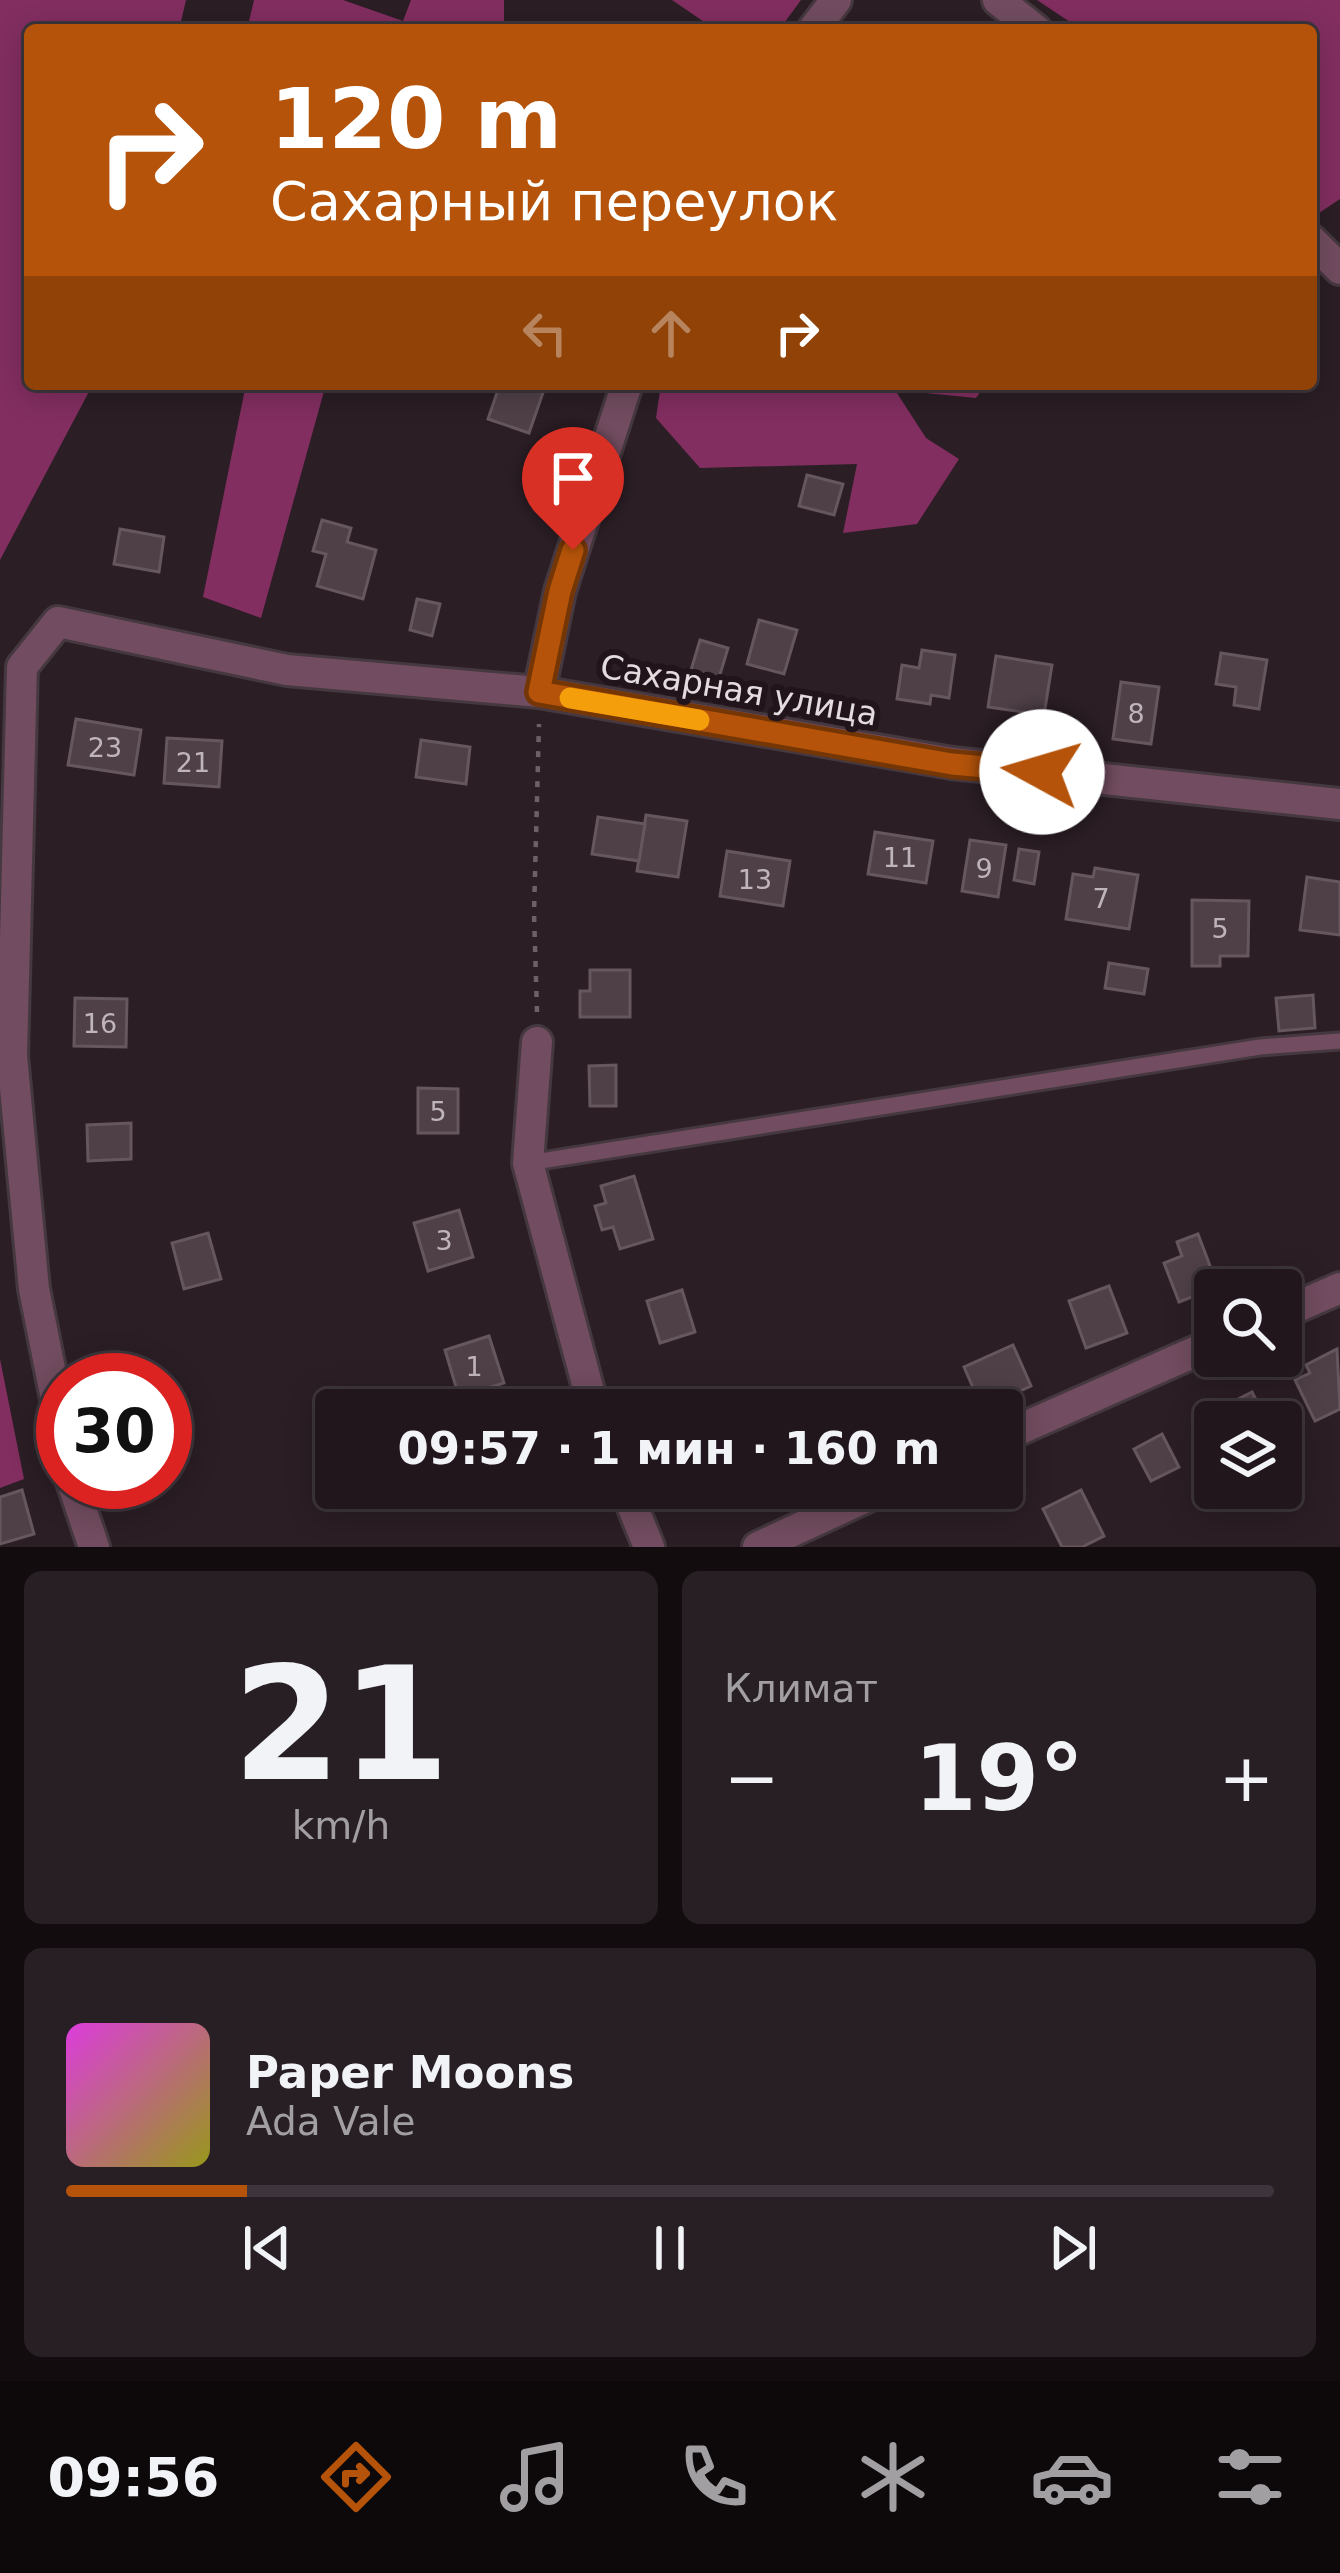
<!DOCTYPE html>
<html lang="ru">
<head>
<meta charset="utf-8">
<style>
  :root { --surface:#20161c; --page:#281f25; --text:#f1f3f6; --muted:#a29fa3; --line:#3d353b; --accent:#b45309 }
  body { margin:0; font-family:"DejaVu Sans",sans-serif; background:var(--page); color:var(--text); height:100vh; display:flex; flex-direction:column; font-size:45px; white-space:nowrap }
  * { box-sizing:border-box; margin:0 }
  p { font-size:39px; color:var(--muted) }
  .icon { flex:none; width:66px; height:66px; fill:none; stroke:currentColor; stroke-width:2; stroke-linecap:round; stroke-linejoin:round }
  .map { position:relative; height:1547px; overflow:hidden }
  .details { display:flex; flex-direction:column; gap:24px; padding:24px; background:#120c0f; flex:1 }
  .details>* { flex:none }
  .guide { position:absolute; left:24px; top:24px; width:1293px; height:366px; border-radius:12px; box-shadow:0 6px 30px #0003,0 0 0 3px var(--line); background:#b45309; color:#fff; overflow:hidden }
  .buttons { position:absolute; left:1194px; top:1269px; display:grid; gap:24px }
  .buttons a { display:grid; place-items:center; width:108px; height:108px; border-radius:12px; background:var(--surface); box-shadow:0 6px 30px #0003,0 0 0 3px var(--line); font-size:60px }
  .speed { position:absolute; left:36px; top:1353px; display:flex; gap:24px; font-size:60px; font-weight:700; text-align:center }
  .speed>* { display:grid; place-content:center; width:156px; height:156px; border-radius:50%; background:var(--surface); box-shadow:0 6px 30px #0003,0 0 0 3px var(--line); line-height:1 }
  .speed .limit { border:18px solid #d22; background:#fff; color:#111 }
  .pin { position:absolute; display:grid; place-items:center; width:102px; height:102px; color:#fff; margin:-123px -51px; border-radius:50% 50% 50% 0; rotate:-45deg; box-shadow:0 0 12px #0007 }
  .pin .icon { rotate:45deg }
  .me { position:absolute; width:132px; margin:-66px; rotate:276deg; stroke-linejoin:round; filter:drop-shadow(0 0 9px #0008) }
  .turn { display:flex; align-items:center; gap:42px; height:252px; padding:0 48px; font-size:54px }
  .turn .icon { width:156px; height:156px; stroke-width:2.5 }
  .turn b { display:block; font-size:84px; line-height:102px }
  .lanes { display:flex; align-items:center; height:114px; padding:0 48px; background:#0003; justify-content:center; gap:60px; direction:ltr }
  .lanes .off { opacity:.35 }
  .big { font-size:90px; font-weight:700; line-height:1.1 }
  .details .card { flex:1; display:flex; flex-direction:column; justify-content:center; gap:18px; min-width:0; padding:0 42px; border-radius:18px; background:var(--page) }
  .details .dial { align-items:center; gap:0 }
  .dial b { font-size:156px; line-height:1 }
  .song { display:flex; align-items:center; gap:36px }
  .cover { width:144px; height:144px; border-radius:18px; background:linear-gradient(135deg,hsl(300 70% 55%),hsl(60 70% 35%)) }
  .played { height:12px; border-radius:6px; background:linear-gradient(90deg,var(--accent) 15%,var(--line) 15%) }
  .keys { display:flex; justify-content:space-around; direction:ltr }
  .heat { display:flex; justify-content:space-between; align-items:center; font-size:66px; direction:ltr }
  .details .tiles { flex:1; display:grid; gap:24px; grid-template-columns:1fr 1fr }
  .card:last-child { grid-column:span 2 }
  .trip { position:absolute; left:315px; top:1389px; width:708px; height:120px; border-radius:12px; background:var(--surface); box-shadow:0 6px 30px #0003,0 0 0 3px var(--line); font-weight:700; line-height:120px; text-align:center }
  .dock { display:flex; height:192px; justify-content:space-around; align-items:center; background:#0d090b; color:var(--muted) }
  .dock .icon { width:84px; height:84px }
  .dock .active { color:var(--accent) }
  .dock b { font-size:54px; color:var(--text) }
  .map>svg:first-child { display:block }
  .forest { fill:#822e60 }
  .building { fill:#4f4047; stroke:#66565d; stroke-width:3 }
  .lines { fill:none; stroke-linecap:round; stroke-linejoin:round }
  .lane-casing { stroke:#45383f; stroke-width:21 }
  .street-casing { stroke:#45383f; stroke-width:36 }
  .path { stroke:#6d6167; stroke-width:4.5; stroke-dasharray:6 9; stroke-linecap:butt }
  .lane { stroke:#724c60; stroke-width:15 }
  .street { stroke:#724c60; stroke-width:30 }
  .route-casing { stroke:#753606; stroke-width:30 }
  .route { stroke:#b45309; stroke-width:21 }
  .slow { stroke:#f59e0b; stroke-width:21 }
  .labels { text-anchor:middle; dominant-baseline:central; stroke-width:12; stroke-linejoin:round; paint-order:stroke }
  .number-label { font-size:27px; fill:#bfb4b9 }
  .street-label { font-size:33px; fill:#e4dbdf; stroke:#21141b }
</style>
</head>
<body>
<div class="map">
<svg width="1340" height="1547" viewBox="0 0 1340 1547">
  <rect width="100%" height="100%" fill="#2b1e25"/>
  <!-- forest -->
  <g class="forest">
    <path d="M 0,0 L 186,0 L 179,30 L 30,30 L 30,384 L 93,384 L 0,560 Z"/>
    <path d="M 254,0 L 343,0 L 403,21 L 411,0 L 504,0 L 504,30 L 247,30 Z"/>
    <path d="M 672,0 L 801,0 L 779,30 L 716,30 Z"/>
    <path d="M 1037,0 L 1340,0 L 1340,199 L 1316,215 L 1311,210 L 1311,30 L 1082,30 Z"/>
    <path d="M 246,384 L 326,384 L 261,618 L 203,597 Z"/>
    <path d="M 661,384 L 986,384 L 976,398 L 895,390 L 926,438 L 959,459 L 917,524 L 843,533 L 857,464 L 700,468 L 656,418 Z"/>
    <path d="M 0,1359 L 24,1479 L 0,1488 Z"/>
  </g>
  <!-- building -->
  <g class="building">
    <path d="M 500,384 L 546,384 L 529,433 L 488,419 Z"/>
    <path d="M 807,475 L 843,484 L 834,515 L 799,506 Z"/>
    <path d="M 322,520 L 351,528 L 347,542 L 376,550 L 363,599 L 317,586 L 326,554 L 313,551 Z"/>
    <path d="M 120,529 L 164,537 L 159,572 L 114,564 Z"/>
    <path d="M 417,599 L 440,604 L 432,636 L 410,630 Z"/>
    <path d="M 759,620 L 797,630 L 784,674 L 747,664 Z"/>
    <path d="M 700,640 L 728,648 L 719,678 L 691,670 Z"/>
    <path d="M 922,650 L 955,655 L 949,698 L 931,695 L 930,704 L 897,699 L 902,665 L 919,668 Z"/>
    <path d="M 1221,653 L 1267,660 L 1259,709 L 1234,705 L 1236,687 L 1216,684 Z"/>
    <path d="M 996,656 L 1052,665 L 1044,715 L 988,707 Z"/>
    <path d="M 1121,682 L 1159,687 L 1151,744 L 1113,739 Z"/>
    <path d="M 76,719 L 141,730 L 134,775 L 68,765 Z"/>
    <path d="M 167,738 L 222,741 L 219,787 L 164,783 Z"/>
    <path d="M 421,740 L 470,747 L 466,784 L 416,777 Z"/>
    <path d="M 646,815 L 687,821 L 678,877 L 637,871 Z"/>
    <path d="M 598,817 L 645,824 L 639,861 L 592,854 Z"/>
    <path d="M 875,832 L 933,841 L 926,883 L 868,874 Z"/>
    <path d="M 970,840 L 1006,845 L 998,897 L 962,891 Z"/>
    <path d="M 1019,849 L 1039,852 L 1034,884 L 1014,880 Z"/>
    <path d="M 727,851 L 790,861 L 783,906 L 720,896 Z"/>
    <path d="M 1095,868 L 1138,875 L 1129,929 L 1066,919 L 1073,874 L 1093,877 Z"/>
    <path d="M 1307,877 L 1340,882 L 1340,935 L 1300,930 Z"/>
    <path d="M 1192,900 L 1249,901 L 1248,956 L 1220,956 L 1220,966 L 1192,966 Z"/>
    <path d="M 1109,963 L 1148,969 L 1144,994 L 1105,988 Z"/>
    <path d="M 590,970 L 630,970 L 630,1017 L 580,1017 L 580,991 L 590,991 Z"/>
    <path d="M 1313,995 L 1315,1028 L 1279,1031 L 1276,998 Z"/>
    <path d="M 75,998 L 127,999 L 126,1047 L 74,1046 Z"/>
    <path d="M 616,1065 L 616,1106 L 590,1106 L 589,1066 Z"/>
    <path d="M 418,1088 L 458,1089 L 458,1133 L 418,1133 Z"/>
    <path d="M 131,1123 L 131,1159 L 88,1161 L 87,1125 Z"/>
    <path d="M 634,1176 L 653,1239 L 620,1249 L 613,1227 L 602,1230 L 595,1206 L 606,1203 L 601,1186 Z"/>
    <path d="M 459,1210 L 473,1257 L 428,1271 L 414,1223 Z"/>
    <path d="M 208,1233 L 221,1279 L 184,1289 L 172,1243 Z"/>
    <path d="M 1198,1234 L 1218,1287 L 1179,1302 L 1164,1263 L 1182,1256 L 1177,1242 Z"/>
    <path d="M 1109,1286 L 1127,1333 L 1086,1348 L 1069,1301 Z"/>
    <path d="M 682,1290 L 695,1332 L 660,1343 L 647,1301 Z"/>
    <path d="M 489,1336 L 504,1383 L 459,1397 L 445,1350 Z"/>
    <path d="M 1013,1345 L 1031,1386 L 982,1408 L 964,1367 Z"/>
    <path d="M 1337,1349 L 1340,1409 L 1315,1421 L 1295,1380 L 1310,1373 L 1306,1365 Z"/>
    <path d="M 165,1386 L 180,1436 L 165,1441 Z"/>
    <path d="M 1252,1392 L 1267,1422 L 1218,1422 L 1213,1412 Z"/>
    <path d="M 1162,1434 L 1179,1467 L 1151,1481 L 1134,1449 Z"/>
    <path d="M 756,1488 L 795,1488 L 797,1494 L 779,1502 L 774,1493 L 761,1499 Z"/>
    <path d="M 22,1490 L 34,1534 L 0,1544 L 0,1497 Z"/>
    <path d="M 1081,1490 L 1104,1536 L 1082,1547 L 1062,1547 L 1043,1509 Z"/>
  </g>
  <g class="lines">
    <defs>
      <path id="lane" d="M 528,1163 L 1260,1047 L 1340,1041"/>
      <g id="street">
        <path d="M 998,0 L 1036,30"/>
        <path d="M 813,30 L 836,0"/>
        <path d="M 1311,240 L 1340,269"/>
        <path d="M 539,692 L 560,591 L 627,384"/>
        <path d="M 537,1042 L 528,1163 L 594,1410"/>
        <path d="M 1281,1314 L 1340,1288"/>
        <path d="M 63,1434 L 34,1289 L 12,1056 L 22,667 L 58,622 L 287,670 L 539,692 L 952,763 L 1340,804"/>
        <path d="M 1002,1437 L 1215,1343"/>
        <path d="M 72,1482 L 94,1547"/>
        <path d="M 625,1488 L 649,1547"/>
        <path d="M 758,1547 L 886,1488"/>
      </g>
    </defs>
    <!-- lane casing -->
    <use href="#lane" class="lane-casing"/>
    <!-- street casing -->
    <use href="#street" class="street-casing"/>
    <!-- path -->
    <path class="path" d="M 537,1012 L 534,913 L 539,724"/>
    <!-- lane -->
    <use href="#lane" class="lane"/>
    <!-- street -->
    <use href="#street" class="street"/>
  </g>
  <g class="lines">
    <defs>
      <path id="route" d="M 573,550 L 560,591 L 539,692 L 952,764 L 1042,772"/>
    </defs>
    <!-- route casing -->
    <use href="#route" class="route-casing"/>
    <!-- route -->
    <use href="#route" class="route"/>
    <!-- slow -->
    <path class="slow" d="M 570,698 L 699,720"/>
  </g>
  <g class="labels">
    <!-- number labels -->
    <g class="number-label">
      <text x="1136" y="713">8</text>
      <text x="105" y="747">23</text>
      <text x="193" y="762">21</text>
      <text x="900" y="857">11</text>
      <text x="984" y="868">9</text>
      <text x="755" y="879">13</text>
      <text x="1101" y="898">7</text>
      <text x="1220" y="928">5</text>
      <text x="100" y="1023">16</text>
      <text x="438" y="1111">5</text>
      <text x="444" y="1240">3</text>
      <text x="474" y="1366">1</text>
    </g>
    <!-- street labels -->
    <g class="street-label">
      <text transform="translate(739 690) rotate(10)">Сахарная улица</text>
    </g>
  </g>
</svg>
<div class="buttons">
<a><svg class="icon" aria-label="search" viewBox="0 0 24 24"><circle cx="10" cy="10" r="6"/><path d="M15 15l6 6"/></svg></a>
<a><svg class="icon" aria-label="layers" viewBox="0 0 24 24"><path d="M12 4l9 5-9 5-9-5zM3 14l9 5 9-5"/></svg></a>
</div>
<div class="speed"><div class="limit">30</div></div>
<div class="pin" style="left:573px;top:550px;background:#d93025"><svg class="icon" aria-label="arrive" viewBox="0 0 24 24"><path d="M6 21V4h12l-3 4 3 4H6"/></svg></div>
<svg class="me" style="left:1042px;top:772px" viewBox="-20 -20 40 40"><circle r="19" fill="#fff"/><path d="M0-13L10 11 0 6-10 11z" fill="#b45309"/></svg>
<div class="trip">09:57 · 1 мин · 160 m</div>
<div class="guide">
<div class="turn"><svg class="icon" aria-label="right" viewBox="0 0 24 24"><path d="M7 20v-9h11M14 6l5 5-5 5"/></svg><div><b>120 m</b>Сахарный переулок</div></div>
<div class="lanes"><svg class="icon off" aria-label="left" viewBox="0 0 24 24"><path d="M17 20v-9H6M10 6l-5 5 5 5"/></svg><svg class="icon off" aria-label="ahead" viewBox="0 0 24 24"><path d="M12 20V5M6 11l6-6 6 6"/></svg><svg class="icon" aria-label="right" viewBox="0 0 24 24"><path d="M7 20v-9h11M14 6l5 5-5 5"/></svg></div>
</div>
</div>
<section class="details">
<div class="tiles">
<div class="card dial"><b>21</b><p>km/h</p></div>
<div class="card"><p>Климат</p>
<div class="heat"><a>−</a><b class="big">19°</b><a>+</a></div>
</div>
<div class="card">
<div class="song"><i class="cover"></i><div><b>Paper Moons</b><p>Ada Vale</p></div></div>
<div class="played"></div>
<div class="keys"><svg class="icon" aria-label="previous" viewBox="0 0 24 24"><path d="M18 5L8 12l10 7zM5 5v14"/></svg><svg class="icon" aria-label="pause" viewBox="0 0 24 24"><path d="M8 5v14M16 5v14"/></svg><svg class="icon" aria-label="next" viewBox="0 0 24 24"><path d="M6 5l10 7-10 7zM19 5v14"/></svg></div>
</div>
</div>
</section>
<nav class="dock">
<b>09:56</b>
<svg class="icon active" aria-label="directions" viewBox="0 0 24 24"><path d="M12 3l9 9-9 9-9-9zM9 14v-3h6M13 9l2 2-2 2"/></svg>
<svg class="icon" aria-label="music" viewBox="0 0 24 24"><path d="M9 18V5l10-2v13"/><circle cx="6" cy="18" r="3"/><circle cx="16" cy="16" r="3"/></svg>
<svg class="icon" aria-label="phone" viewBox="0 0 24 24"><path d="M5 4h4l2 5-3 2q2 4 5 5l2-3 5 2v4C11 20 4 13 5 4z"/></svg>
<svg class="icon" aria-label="climate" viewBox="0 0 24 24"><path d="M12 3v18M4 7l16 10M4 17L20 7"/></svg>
<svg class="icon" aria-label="car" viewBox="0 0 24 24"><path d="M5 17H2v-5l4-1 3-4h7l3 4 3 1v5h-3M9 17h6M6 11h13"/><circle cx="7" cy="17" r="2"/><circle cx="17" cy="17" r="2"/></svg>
<svg class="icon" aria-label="filters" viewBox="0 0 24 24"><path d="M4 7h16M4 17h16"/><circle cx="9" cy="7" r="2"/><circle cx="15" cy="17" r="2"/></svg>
</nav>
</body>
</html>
